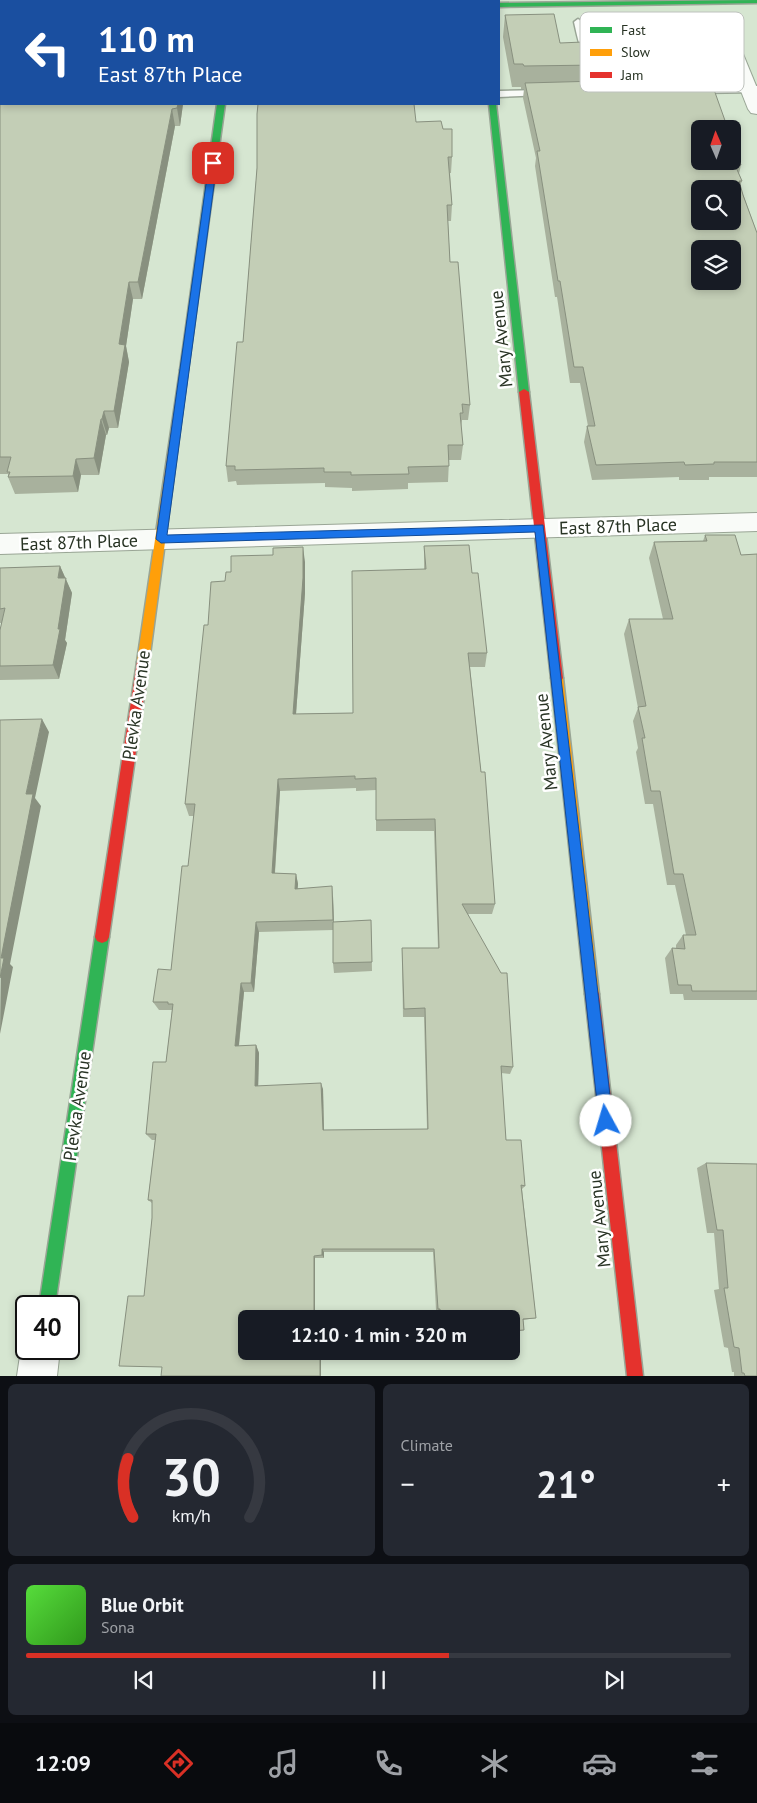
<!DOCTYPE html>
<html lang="en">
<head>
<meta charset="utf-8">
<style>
  :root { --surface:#171b24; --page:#242831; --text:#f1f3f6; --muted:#9ea1a6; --line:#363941; --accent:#d93025 }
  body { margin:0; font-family:"PT Sans",sans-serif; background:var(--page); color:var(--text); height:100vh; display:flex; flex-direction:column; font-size:19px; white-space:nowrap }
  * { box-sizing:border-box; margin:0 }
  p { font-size:16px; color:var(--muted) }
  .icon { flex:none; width:28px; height:28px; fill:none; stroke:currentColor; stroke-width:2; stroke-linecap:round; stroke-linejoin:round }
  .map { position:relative; height:1376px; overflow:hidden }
  .drawer { display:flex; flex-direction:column; gap:8px; padding:8px; background:#0d0f14; flex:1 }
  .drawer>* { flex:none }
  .guide { position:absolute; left:0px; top:0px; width:500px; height:105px; box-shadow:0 2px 8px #0003; background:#1a4fa0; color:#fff; overflow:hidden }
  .needle { width:32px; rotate:358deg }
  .fabs { position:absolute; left:691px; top:120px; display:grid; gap:10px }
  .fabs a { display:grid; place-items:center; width:50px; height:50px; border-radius:8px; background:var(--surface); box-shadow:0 2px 8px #0003; font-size:25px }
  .speed { position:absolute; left:15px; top:1295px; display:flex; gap:10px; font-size:25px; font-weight:700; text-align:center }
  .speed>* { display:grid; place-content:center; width:65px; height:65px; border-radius:50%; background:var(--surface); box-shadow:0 2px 8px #0003; line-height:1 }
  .speed .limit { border:2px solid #111; border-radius:8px; background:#fff; color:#111 }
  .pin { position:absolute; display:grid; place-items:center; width:42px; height:42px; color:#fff; margin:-21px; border-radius:10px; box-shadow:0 2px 8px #0006 }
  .me { position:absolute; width:55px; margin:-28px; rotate:354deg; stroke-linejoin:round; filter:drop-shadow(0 0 4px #0008) }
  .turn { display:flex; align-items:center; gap:18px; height:105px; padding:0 15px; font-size:22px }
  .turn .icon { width:65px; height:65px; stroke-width:2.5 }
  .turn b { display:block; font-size:35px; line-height:42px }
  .big { font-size:38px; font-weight:800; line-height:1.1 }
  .drawer .tile { flex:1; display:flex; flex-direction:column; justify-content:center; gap:8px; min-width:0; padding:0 18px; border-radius:8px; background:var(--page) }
  .drawer .dial { align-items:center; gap:0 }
  .dial svg { height:130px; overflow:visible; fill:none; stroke:var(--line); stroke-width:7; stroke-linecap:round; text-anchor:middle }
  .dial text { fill:var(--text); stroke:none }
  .song { display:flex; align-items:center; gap:15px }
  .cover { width:60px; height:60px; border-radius:8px; background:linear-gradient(135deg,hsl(110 70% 55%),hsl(110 70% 35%)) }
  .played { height:5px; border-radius:2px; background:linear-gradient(90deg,var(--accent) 60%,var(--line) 60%) }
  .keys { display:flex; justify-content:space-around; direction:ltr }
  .heat { display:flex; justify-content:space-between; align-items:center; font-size:28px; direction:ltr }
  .drawer .tiles { flex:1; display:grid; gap:8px; grid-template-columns:1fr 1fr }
  .tile:last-child { grid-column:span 2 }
  .trip { position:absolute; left:238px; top:1310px; width:282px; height:50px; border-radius:8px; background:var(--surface); box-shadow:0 2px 8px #0003; font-weight:800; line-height:50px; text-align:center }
  .tab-bar { display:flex; height:80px; justify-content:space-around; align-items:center; background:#090b0e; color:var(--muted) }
  .tab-bar .icon { width:35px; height:35px }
  .tab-bar .current { color:var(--accent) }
  .tab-bar b { font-size:22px; color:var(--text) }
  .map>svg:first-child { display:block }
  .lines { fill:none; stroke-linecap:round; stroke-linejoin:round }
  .lane-casing { stroke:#99a595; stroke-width:3 }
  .street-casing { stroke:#99a595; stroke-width:2 }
  .fast-casing { stroke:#99a595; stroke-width:3 }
  .slow-casing { stroke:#99a595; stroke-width:3 }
  .jam-casing { stroke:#99a595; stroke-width:3 }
  .lane { fill:#f9fbf8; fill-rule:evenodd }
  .street { fill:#f9fbf8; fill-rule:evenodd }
  .fast { fill:#30b455; fill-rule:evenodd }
  .slow { fill:#ff9f0a; fill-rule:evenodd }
  .jam { fill:#e5322d; fill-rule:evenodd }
  .wall { fill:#a8b19d; fill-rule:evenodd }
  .shaded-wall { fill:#88907f }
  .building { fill:#c3ceb6; stroke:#88907f; fill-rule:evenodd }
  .route { fill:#1a73e8; stroke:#114b97 }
  .labels { text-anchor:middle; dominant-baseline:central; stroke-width:5; stroke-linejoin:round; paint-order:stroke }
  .street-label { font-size:18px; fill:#283324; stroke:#fff }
  .key { fill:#fff; stroke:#bec2bd; stroke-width:1 }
  .key-label { font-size:14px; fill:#283324 }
</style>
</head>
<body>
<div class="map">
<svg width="757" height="1376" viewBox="0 0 757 1376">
  <rect width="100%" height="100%" fill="#d6e6d1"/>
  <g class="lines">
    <defs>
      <g id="lane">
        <rect x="89" y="0" width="8" height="1"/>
        <rect x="461" y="0" width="8" height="1"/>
        <path d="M 578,19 L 582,22 L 590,51 L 599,61 L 738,60 L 743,63 L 738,66 L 594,66 C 580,55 578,39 574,22 Z"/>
        <path d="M 757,86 L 757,92 L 694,93 L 689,90 L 694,87 Z"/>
        <path d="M 543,90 L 548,93 L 546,95 L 499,97 L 499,91 Z"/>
      </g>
      <g id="street">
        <rect x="280" y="0" width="16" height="1"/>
        <path d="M 721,15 L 727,17 L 729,20 L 757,88 L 757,114 L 751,113 L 748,109 L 713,20 L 715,17 Z"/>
        <path d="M 757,513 L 757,531 L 0,554 L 0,534 Z"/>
        <path d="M 26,1337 L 26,1349 L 60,1349 L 57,1376 L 17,1376 L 21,1349 Z"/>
      </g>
      <g id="fast">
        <path d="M 757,0 L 757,3 L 499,7 L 499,3 Z"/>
        <path d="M 217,104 L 225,104 L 188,370 L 184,373 L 180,370 Z"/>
        <path d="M 489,104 L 496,104 L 529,392 L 524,395 L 519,392 Z"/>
        <path d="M 102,931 L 107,933 L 109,937 L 55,1306 L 39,1306 L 95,937 L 97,933 Z"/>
      </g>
      <g id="slow">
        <path d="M 184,367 L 188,370 L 149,662 L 147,665 L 139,665 L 137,662 L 180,370 Z"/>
        <path d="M 557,673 L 561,675 L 563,678 L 599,994 L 597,999 L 592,1001 L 587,999 L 585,994 L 551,678 L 553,675 Z"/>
      </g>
      <g id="jam">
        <rect x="0" y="11" width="1" height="4"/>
        <path d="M 524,389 L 529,392 L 563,678 L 561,681 L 553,681 L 551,678 L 519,392 Z"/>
        <path d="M 143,657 L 147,659 L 149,662 L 109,937 L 107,941 L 102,943 L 97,941 L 95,937 L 137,662 L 139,659 Z"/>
        <path d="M 592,987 L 597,989 L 599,994 L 643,1376 L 627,1376 L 585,994 L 587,989 Z"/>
      </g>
    </defs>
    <!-- lane casing -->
    <use href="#lane" class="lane-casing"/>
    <!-- street casing -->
    <use href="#street" class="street-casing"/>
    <!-- fast casing -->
    <use href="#fast" class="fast-casing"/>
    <!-- slow casing -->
    <use href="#slow" class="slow-casing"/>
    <!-- jam casing -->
    <use href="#jam" class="jam-casing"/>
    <!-- lane -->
    <use href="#lane" class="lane"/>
    <!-- street -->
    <use href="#street" class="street"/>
    <!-- fast -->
    <use href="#fast" class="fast"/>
    <!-- slow -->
    <use href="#slow" class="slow"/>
    <!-- jam -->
    <use href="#jam" class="jam"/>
  </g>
  <!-- wall -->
  <g class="wall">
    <path d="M 505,15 L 560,43 L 584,46 L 597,65 L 594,81 L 741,165 L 739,174 L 742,181 L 740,186 L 757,233 L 757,477 L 709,477 L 709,480 L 679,480 L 679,477 L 592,480 L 584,442 L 587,426 L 588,426 L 580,383 L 570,383 L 557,297 L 555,297 L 535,166 L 536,158 L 523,98 L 524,89 L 521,89 L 521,87 L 512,87 L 503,37 Z"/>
    <path d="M 1,27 L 1,104 L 183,104 L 180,126 L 175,126 L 142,299 L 133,299 L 126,346 L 129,362 L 118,428 L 109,428 L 107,435 L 106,435 L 99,475 L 81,475 L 78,492 L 15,494 L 8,477 L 8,474 L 0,474 L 0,30 Z"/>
    <path d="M 416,122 L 452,157 L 451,173 L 450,173 L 452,205 L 451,221 L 448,221 L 450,262 L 470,405 L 468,420 L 462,420 L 461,427 L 463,445 L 461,460 L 449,460 L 448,482 L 408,483 L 408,489 L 352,491 L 352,488 L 325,487 L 325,483 L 237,485 L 236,481 L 228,482 L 226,466 L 243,342 L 257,168 Z"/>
    <path d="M 705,535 L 741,555 L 757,554 L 757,1000 L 684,1000 L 683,994 L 670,994 L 665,958 L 672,948 L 676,948 L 676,945 L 683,935 L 686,935 L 675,885 L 667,885 L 653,804 L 645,804 L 636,752 L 638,748 L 633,721 L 638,708 L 624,634 L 629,619 L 663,619 L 649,558 L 654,542 L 703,541 Z"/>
    <path d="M 424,546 L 472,573 L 487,653 L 485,667 L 470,667 L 495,904 L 492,914 L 468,914 L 513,1067 L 510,1074 L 501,1073 L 506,1140 L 525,1186 L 522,1189 L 536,1318 L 523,1320 L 524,1330 L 511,1331 L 511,1319 L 438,1319 L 438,1310 L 436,1310 L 433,1252 L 324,1252 L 324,1258 L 315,1258 L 162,1367 L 144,1296 L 152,1218 L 152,1203 L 148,1200 L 155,1140 L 152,1140 L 146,1134 L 166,1062 L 172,1010 L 159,1010 L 153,1002 L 171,970 L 188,866 L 194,816 L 189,816 L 185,804 L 208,625 L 225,581 L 231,572 L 305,562 L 305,593 L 296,714 L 353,713 L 424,569 ZM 356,788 L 356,791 L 376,790 L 376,831 L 434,831 L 438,948 L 402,948 L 402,958 L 403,1017 L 424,1017 L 427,1129 L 324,1130 L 323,1089 L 258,1086 L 259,1053 L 256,1045 L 239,1046 L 244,992 L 254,992 L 259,932 L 333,930 L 333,963 L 334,973 L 372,971 L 371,920 L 334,922 L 333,896 L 297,888 L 298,884 L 296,874 L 275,873 L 280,791 Z"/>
    <path d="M 60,566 L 72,593 L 65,640 L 67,643 L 59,679 L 0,680 L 0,630 L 2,623 L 0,623 L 0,568 Z"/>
    <path d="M 706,1163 L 757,1164 L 757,1376 L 734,1376 L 734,1372 L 732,1372 L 728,1348 L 724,1347 L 714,1290 L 719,1289 L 714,1233 L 707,1233 L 697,1168 Z"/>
  </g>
  <!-- shaded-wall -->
  <g class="shaded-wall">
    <path d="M 178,104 L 183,104 L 180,126 L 177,108 Z"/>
    <path d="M 172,109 L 175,126 L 142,299 L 138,282 Z"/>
    <path d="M 129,282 L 133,299 L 126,346 L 129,362 L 118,428 L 114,411 L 119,344 Z"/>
    <path d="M 104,411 L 109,428 L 107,435 L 102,419 Z"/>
    <path d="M 101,419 L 106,435 L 99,475 L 94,458 Z"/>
    <path d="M 76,459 L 81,475 L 78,492 L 73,476 Z"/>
    <path d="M 303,547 L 305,562 L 305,593 L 295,727 L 293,714 Z"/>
    <path d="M 60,566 L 72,593 L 65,640 L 67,643 L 59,679 L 53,665 L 58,629 L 58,578 Z"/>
    <path d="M 42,719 L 49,732 L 35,798 L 41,806 L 10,964 L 13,967 L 0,1034 L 1,958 L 26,794 Z"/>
    <path d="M 278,779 L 280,791 L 274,884 L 272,873 Z"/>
    <path d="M 296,874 L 298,884 L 297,899 L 295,889 Z"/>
    <path d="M 332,886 L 333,896 L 334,930 L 333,920 Z"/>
    <path d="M 256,922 L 259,932 L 254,992 L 251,983 Z"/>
    <path d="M 241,983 L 244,992 L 238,1053 L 235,1046 Z"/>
    <path d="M 256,1045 L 259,1053 L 258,1093 L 255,1086 Z"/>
    <path d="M 321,1083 L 323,1089 L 324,1135 L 323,1130 Z"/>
    <path d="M 322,1249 L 324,1252 L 324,1258 L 322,1255 Z"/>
    <path d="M 314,1256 L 315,1258 L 315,1319 L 314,1319 Z"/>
    <rect x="320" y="1351" width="1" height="25"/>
  </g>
  <!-- building -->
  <g class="building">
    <path d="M 554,14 L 560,43 L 583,42 L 584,46 L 592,46 L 597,65 L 524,66 L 523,64 L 514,64 L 505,15 Z"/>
    <path d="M 1,27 L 1,85 L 0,85 L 0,30 Z"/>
    <path d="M 599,81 L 600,85 L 712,84 L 728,129 L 700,129 L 700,161 L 732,161 L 732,141 L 741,165 L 735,165 L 742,181 L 739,181 L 743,195 L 757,233 L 757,462 L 714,462 L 714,464 L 685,465 L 684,462 L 596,465 L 587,426 L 595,426 L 583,367 L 574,367 L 560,281 L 558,281 L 537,151 L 540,151 L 525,83 ZM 700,189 L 732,189 L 732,221 L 700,221 ZM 700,249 L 732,249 L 732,281 L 700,281 Z"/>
    <path d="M 1,92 L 1,104 L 178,104 L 177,108 L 172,109 L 138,282 L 129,282 L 119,344 L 125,345 L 114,411 L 104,411 L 102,419 L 101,419 L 94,458 L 76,459 L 73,476 L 8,477 L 10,472 L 7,472 L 11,457 L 0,457 L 0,93 Z"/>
    <path d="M 258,104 L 414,104 L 416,122 L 441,121 L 443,129 L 452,129 L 452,157 L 448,157 L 452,205 L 447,205 L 450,262 L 458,262 L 470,405 L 462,404 L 463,413 L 460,413 L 463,445 L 448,445 L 449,466 L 408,467 L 409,474 L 351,475 L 351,472 L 324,472 L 324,468 L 235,470 L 235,466 L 226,466 L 237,342 L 243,342 L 257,168 L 257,114 Z"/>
    <path d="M 705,535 L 735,535 L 741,555 L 757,554 L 757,991 L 692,991 L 691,985 L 678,985 L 672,948 L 685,949 L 683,935 L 696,935 L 683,874 L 674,874 L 660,791 L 651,791 L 642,738 L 645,738 L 638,707 L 646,706 L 629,619 L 673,619 L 654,542 L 707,541 Z"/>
    <path d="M 469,545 L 472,573 L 478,573 L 487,653 L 468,653 L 481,772 L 485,772 L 495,904 L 462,904 L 501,973 L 507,973 L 513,1067 L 501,1066 L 506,1140 L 521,1140 L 525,1186 L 521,1185 L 536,1318 L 523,1319 L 524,1330 L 511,1331 L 511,1319 L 440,1319 L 440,1309 L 438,1309 L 434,1249 L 322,1249 L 322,1255 L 314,1256 L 314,1319 L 246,1319 L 246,1351 L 320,1351 L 320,1376 L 161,1376 L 162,1367 L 119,1366 L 128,1296 L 144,1296 L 152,1218 L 152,1200 L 148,1200 L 156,1134 L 146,1134 L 153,1062 L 166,1062 L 173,1004 L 168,1004 L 168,1002 L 153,1002 L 158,969 L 171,970 L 182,866 L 188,866 L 195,804 L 185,804 L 204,625 L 208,625 L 211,582 L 225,581 L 226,572 L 231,572 L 231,556 L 273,555 L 273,548 L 303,547 L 303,578 L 293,714 L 353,713 L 352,571 L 426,569 L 424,546 ZM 355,776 L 355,779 L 376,778 L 376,820 L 435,819 L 439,948 L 402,948 L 404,1009 L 425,1008 L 428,1129 L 323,1130 L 321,1083 L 255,1086 L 256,1045 L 235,1046 L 241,983 L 251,983 L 256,922 L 333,920 L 332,886 L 295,889 L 296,874 L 272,873 L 278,779 Z"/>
    <path d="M 60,566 L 58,578 L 66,578 L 58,629 L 60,629 L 53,665 L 0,666 L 0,630 L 5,608 L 0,609 L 0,568 Z"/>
    <path d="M 42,719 L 26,794 L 33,794 L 1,958 L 4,958 L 0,978 L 0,720 Z"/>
    <path d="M 371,920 L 372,962 L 333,963 L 333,922 Z"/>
    <path d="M 706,1163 L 757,1164 L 757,1376 L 745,1376 L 744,1373 L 742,1373 L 739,1348 L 734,1347 L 724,1288 L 728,1288 L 723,1230 L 717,1230 Z"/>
  </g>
  <!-- route -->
  <path class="route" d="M 213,161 L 217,163 L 167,535 L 543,525 L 613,1121 L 611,1126 L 606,1129 L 601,1126 L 599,1121 L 535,532 L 161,543 L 156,539 L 209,163 Z"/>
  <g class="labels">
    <!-- street labels -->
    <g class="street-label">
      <text transform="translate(501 339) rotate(-96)">Mary Avenue</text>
      <text transform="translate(618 526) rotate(-2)">East 87th Place</text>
      <text transform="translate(79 542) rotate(-2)">East 87th Place</text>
      <text transform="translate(136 705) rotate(-82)">Plevka Avenue</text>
      <text transform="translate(546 742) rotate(-96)">Mary Avenue</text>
      <text transform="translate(77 1106) rotate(-82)">Plevka Avenue</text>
      <text transform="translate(599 1219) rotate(-96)">Mary Avenue</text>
    </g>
  </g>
  <!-- legend -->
  <rect x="580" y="12" width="164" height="80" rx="8" class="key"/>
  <rect x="590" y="27" width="22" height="6" fill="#30b455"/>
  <rect x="590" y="49" width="22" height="7" fill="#ff9f0a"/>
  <rect x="590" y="72" width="22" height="6" fill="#e5322d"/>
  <g class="key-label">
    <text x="621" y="35">Fast</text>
    <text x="621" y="57">Slow</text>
    <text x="621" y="80">Jam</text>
  </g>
</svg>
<div class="fabs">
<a><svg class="needle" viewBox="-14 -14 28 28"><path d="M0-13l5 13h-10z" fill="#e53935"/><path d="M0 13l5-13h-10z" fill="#9ea1a6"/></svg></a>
<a><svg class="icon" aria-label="search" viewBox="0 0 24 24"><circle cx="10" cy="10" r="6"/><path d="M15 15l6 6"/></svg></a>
<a><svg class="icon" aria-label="layers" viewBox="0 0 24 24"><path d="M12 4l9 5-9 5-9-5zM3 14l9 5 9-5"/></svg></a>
</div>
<div class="speed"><div class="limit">40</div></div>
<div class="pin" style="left:213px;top:163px;background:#d93025"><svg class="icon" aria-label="arrive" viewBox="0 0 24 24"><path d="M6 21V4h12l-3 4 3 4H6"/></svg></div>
<svg class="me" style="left:606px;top:1121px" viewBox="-20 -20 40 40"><circle r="19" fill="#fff"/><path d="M0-13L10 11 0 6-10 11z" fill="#1a73e8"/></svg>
<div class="trip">12:10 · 1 min · 320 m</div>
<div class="guide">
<div class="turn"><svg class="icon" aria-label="left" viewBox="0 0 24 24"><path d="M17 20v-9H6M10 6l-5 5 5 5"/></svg><div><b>110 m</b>East 87th Place</div></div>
</div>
</div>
<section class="drawer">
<div class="tiles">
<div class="tile dial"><svg viewBox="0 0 100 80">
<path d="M14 69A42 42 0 1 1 86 69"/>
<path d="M14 69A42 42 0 0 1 11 33" stroke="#d93025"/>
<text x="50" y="56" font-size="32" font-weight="700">30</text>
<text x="50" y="72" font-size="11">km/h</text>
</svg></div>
<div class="tile"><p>Climate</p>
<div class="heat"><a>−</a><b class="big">21°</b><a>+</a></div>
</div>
<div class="tile">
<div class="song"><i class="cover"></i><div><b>Blue Orbit</b><p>Sona</p></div></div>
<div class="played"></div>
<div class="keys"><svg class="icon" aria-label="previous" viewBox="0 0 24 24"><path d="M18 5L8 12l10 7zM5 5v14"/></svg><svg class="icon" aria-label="pause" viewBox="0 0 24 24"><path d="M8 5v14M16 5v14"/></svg><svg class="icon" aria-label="next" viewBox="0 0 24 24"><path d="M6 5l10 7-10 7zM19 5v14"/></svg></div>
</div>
</div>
</section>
<nav class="tab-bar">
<b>12:09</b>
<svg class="icon current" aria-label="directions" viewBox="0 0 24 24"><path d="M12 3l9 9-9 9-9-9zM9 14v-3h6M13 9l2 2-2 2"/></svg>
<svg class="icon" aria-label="music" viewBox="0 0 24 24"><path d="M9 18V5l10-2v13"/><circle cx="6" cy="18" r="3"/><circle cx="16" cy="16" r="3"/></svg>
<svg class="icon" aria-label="phone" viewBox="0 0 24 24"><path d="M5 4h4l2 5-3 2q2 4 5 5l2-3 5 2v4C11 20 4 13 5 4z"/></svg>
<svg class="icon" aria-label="climate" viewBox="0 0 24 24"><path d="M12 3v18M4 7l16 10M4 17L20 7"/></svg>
<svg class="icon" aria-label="car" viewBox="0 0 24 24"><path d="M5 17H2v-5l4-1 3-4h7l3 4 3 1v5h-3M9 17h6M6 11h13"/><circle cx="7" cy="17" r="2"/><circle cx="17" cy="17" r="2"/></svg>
<svg class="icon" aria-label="filters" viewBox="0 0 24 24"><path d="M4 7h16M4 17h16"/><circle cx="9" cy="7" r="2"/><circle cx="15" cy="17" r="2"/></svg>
</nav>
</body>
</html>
